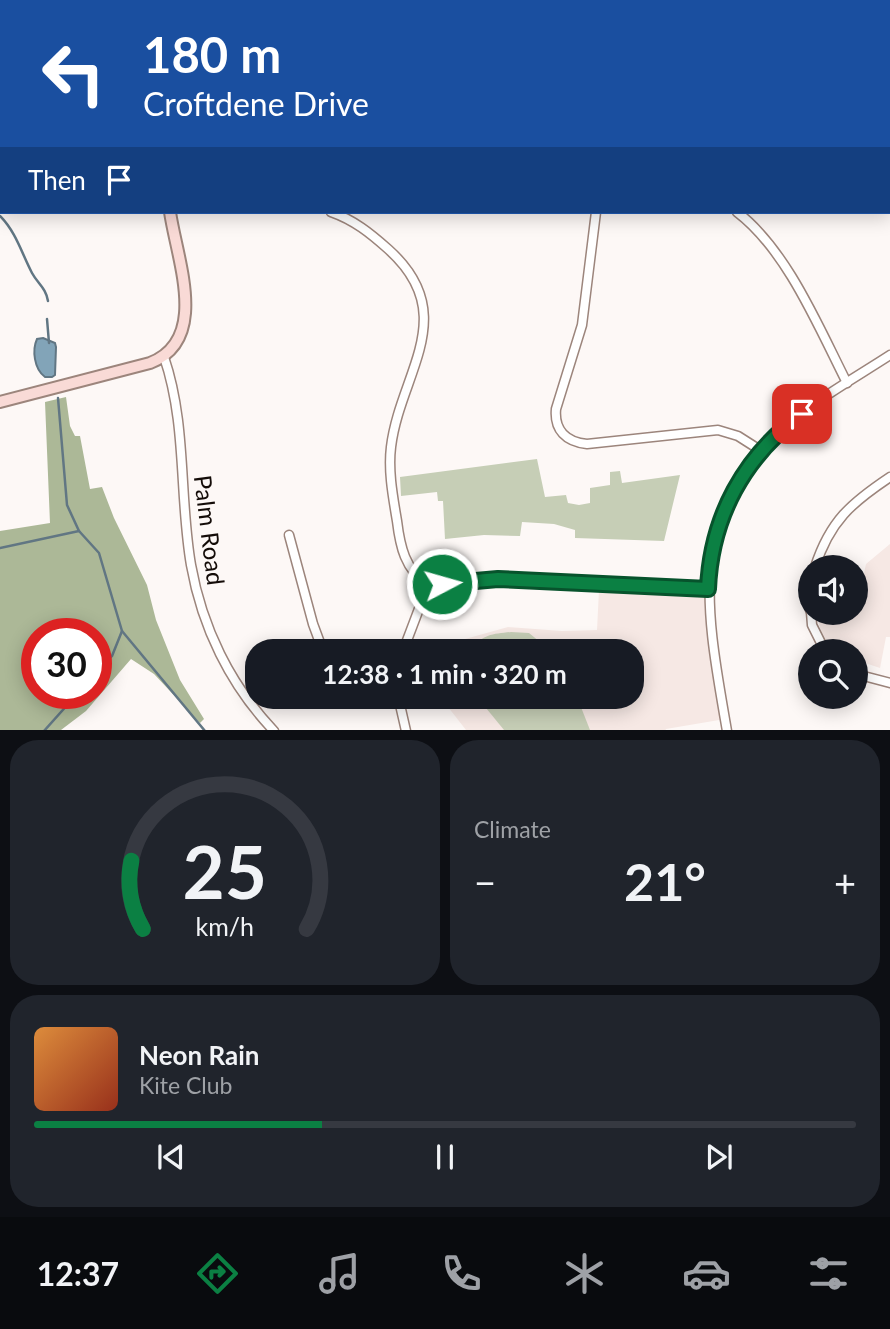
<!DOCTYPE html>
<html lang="en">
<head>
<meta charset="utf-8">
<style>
  :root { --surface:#171b24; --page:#20242c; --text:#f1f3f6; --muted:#9ea1a6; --line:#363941; --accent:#0b8043 }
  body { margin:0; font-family:Lato,sans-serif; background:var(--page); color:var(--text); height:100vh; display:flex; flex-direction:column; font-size:26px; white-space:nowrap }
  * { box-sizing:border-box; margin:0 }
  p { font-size:23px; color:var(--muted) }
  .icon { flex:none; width:38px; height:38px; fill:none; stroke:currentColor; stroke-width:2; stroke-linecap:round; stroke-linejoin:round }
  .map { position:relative; height:730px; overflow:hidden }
  .side { display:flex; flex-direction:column; gap:10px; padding:10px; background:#0d0f14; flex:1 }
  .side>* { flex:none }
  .guide { position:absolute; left:0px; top:0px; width:891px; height:214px; box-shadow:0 4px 18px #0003; background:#1a4fa0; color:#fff; overflow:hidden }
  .buttons { position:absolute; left:798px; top:555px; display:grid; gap:14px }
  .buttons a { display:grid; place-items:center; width:70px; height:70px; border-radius:50%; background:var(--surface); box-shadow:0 4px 18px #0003; font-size:35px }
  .speed { position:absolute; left:21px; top:618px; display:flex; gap:14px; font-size:35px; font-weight:700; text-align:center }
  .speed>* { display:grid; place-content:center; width:91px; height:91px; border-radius:50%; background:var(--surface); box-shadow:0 4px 18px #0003; line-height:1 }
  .speed .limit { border:10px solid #d22; background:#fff; color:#111 }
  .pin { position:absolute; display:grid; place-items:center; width:60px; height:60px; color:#fff; margin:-30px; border-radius:14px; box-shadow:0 4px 10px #0006 }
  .me { position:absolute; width:77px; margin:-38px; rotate:84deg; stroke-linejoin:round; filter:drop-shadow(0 0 5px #0008) }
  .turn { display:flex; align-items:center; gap:24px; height:147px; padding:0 28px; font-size:32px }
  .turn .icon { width:91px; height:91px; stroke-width:2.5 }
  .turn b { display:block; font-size:49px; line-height:60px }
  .then { display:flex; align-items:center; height:66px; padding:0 28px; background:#0003; gap:14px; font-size:26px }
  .big { font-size:52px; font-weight:700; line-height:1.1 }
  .side .widget { flex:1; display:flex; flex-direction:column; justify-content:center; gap:10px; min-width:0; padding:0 24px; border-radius:28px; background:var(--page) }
  .side .dial { align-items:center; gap:0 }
  .dial svg { height:182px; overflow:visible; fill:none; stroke:var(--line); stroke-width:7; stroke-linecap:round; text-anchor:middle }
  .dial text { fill:var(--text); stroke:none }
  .song { display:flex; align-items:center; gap:21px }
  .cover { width:84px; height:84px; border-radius:10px; background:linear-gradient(135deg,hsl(30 70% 55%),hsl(10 70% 35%)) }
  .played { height:7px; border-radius:4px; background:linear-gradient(90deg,var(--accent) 35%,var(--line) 35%) }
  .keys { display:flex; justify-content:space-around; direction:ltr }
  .heat { display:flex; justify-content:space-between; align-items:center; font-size:38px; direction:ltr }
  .side .tiles { flex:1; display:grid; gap:10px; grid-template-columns:1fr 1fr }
  .widget:last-child { grid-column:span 2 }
  .trip { position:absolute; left:245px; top:639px; width:399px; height:70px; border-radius:28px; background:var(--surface); box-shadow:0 4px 18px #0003; font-weight:700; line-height:70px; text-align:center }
  .menu { display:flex; height:112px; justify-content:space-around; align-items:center; background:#090b0e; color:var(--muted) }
  .menu .icon { width:49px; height:49px }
  .menu .current { color:var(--accent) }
  .menu b { font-size:32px; color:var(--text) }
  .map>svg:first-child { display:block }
  .built { fill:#f6e8e4 }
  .green { fill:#c6ceb6 }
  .forest { fill:#acb897; fill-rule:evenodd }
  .water { fill:#82a4b8; stroke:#617683; stroke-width:2 }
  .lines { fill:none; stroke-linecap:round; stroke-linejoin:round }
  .stream { stroke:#617683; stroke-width:2.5 }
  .street-casing { stroke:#9c857c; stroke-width:11 }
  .secondary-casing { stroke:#9c857c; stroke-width:14 }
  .street { stroke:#fff; stroke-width:8 }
  .secondary { stroke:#f9dad6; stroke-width:10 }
  .route-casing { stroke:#07532c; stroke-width:18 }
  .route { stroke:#0b8043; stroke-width:12 }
  .labels { text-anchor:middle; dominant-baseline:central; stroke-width:7; stroke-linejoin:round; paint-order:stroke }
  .street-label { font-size:24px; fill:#140c08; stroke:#fdf8f6 }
</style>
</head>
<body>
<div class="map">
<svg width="890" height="731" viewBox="0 0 890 731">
  <rect width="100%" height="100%" fill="#fdf8f6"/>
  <!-- built -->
  <g class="built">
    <path d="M 890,544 L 890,637 L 886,637 L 880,668 L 856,660 L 856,651 L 831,651 L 821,633 L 817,613 L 856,612 L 866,564 Z"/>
    <path d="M 603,582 L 708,589 L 725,719 L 666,729 L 665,731 L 466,730 L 448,707 L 447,697 L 632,696 L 632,651 L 455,651 L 458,641 L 508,627 L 562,631 L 597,630 L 599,590 L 603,590 Z"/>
  </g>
  <!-- green -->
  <g class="green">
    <path d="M 537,459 L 545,497 L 566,495 L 568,503 L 579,505 L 590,503 L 590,488 L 610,485 L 610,472 L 620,471 L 622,483 L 680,475 L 664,541 L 575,538 L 575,530 L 554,524 L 522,522 L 520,536 L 484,535 L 445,539 L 443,501 L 438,501 L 437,492 L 401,496 L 400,477 Z"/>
    <path d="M 511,632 L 529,633 L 551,651 L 473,651 C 480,634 494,634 511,632 Z"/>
    <path d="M 477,697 L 577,697 L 590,730 L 504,730 Z"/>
  </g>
  <!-- forest -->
  <path class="forest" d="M 66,397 L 70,426 L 75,436 L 80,436 L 90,489 L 102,487 L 114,518 L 147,585 L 156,620 L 180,680 L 204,719 L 200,723 L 154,674 L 131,659 L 86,711 L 61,730 L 0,730 L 0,531 L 50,523 L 45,402 ZM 37,634 L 96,634 L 96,693 L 37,693 Z"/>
  <!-- water -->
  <path class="water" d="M 43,338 L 55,343 L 56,347 L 55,375 L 52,377 L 45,377 C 34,369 32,350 37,339 Z"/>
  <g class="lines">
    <!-- stream -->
    <g class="stream">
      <path d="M 0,216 C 16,232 22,254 32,273 C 38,284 46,288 48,301"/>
      <path d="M 47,319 L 49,343"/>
      <path d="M 58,398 L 67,505 L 79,531 L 99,553 L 122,631 L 112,656 L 96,673"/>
      <path d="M 0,548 L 79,531"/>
      <path d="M 122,631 L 205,731"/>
      <path d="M 44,731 L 78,693"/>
    </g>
    <defs>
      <g id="street">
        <path d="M 21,2 L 21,0"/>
        <path d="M 516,2 L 516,0"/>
        <path d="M 331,212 C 354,220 370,233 388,249 C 462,315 400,373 391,447 C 388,471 393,497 397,521 C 400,546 405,570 428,585 L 498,579 L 708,589"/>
        <path d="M 596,212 L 582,325 L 556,409 C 554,430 566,442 587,444 L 718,430 L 738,436 L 760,450"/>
        <path d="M 737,212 C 787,250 819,328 847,383"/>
        <path d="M 164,357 C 187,424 179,496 191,565 C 202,627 230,685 274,731"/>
        <path d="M 289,535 L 313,624 L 323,651"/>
        <path d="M 815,567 C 830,521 851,503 890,477"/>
        <path d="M 810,593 L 810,610"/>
        <path d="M 811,612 L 812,625 L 825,651"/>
        <path d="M 403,651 L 428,585"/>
        <path d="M 856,674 L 890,683"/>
        <path d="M 398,696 L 406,731"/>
        <path d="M 727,731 C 708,620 684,515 779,431 C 812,402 853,379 890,355"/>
      </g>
      <g id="secondary">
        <path d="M 673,0 L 676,2"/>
        <path d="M 391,2 L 392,0"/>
        <path d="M 889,117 L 890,117"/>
        <path d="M 0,402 L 150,363 C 210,340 177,260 170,212"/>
      </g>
    </defs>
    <!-- street casing -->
    <use href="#street" class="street-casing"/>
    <!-- secondary casing -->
    <use href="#secondary" class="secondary-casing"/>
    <!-- street -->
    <use href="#street" class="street"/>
    <!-- secondary -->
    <use href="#secondary" class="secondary"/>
  </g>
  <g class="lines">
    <defs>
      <path id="route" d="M 442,584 L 498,579 L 708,589 C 711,517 744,456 802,414"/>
    </defs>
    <!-- route casing -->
    <use href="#route" class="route-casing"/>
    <!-- route -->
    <use href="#route" class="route"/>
  </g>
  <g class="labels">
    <!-- street labels -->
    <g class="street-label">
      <text transform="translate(210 530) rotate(83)">Palm Road</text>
    </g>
  </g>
</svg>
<div class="buttons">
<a><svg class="icon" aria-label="sound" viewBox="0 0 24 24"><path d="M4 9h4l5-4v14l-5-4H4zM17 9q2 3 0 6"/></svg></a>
<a><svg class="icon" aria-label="search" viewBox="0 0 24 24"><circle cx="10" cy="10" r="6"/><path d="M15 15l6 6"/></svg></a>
</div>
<div class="speed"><div class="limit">30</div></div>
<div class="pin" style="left:802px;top:414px;background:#d93025"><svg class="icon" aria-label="arrive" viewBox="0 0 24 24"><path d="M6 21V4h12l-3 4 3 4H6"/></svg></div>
<svg class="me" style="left:442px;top:584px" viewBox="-20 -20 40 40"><circle r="17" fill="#0b8043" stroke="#fff" stroke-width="3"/><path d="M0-11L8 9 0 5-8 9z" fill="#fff"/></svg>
<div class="trip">12:38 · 1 min · 320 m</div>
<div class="guide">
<div class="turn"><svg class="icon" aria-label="left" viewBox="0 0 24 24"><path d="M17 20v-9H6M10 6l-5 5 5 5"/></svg><div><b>180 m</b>Croftdene Drive</div></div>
<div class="then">Then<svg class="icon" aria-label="arrive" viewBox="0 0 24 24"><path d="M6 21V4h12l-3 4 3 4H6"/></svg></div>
</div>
</div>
<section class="side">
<div class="tiles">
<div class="widget dial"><svg viewBox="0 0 100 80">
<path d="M14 69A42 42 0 1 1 86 69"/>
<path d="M14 69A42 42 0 0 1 9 39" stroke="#0b8043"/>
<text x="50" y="56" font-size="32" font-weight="700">25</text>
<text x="50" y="72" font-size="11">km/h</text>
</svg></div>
<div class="widget"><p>Climate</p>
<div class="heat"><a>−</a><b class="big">21°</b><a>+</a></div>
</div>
<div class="widget">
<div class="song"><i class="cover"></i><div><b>Neon Rain</b><p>Kite Club</p></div></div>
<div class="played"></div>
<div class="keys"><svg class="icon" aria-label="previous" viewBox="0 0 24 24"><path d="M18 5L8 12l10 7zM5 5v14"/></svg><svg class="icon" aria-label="pause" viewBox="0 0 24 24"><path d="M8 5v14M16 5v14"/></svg><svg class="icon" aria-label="next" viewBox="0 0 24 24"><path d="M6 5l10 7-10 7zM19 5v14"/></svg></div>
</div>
</div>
</section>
<nav class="menu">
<b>12:37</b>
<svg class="icon current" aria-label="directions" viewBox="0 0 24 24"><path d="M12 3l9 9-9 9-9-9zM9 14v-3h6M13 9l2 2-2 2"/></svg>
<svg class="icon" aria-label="music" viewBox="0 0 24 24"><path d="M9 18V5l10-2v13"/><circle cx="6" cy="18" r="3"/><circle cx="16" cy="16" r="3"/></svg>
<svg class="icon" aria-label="phone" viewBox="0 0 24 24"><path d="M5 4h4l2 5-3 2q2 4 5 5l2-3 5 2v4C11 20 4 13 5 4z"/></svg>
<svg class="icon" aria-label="climate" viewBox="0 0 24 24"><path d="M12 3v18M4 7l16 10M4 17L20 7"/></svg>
<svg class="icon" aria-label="car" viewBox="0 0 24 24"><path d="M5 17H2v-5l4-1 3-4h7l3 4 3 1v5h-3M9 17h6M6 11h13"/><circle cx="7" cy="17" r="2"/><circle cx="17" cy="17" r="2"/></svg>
<svg class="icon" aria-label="filters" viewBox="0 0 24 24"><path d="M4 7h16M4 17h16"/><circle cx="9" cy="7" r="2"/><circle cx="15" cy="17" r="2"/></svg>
</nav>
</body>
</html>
